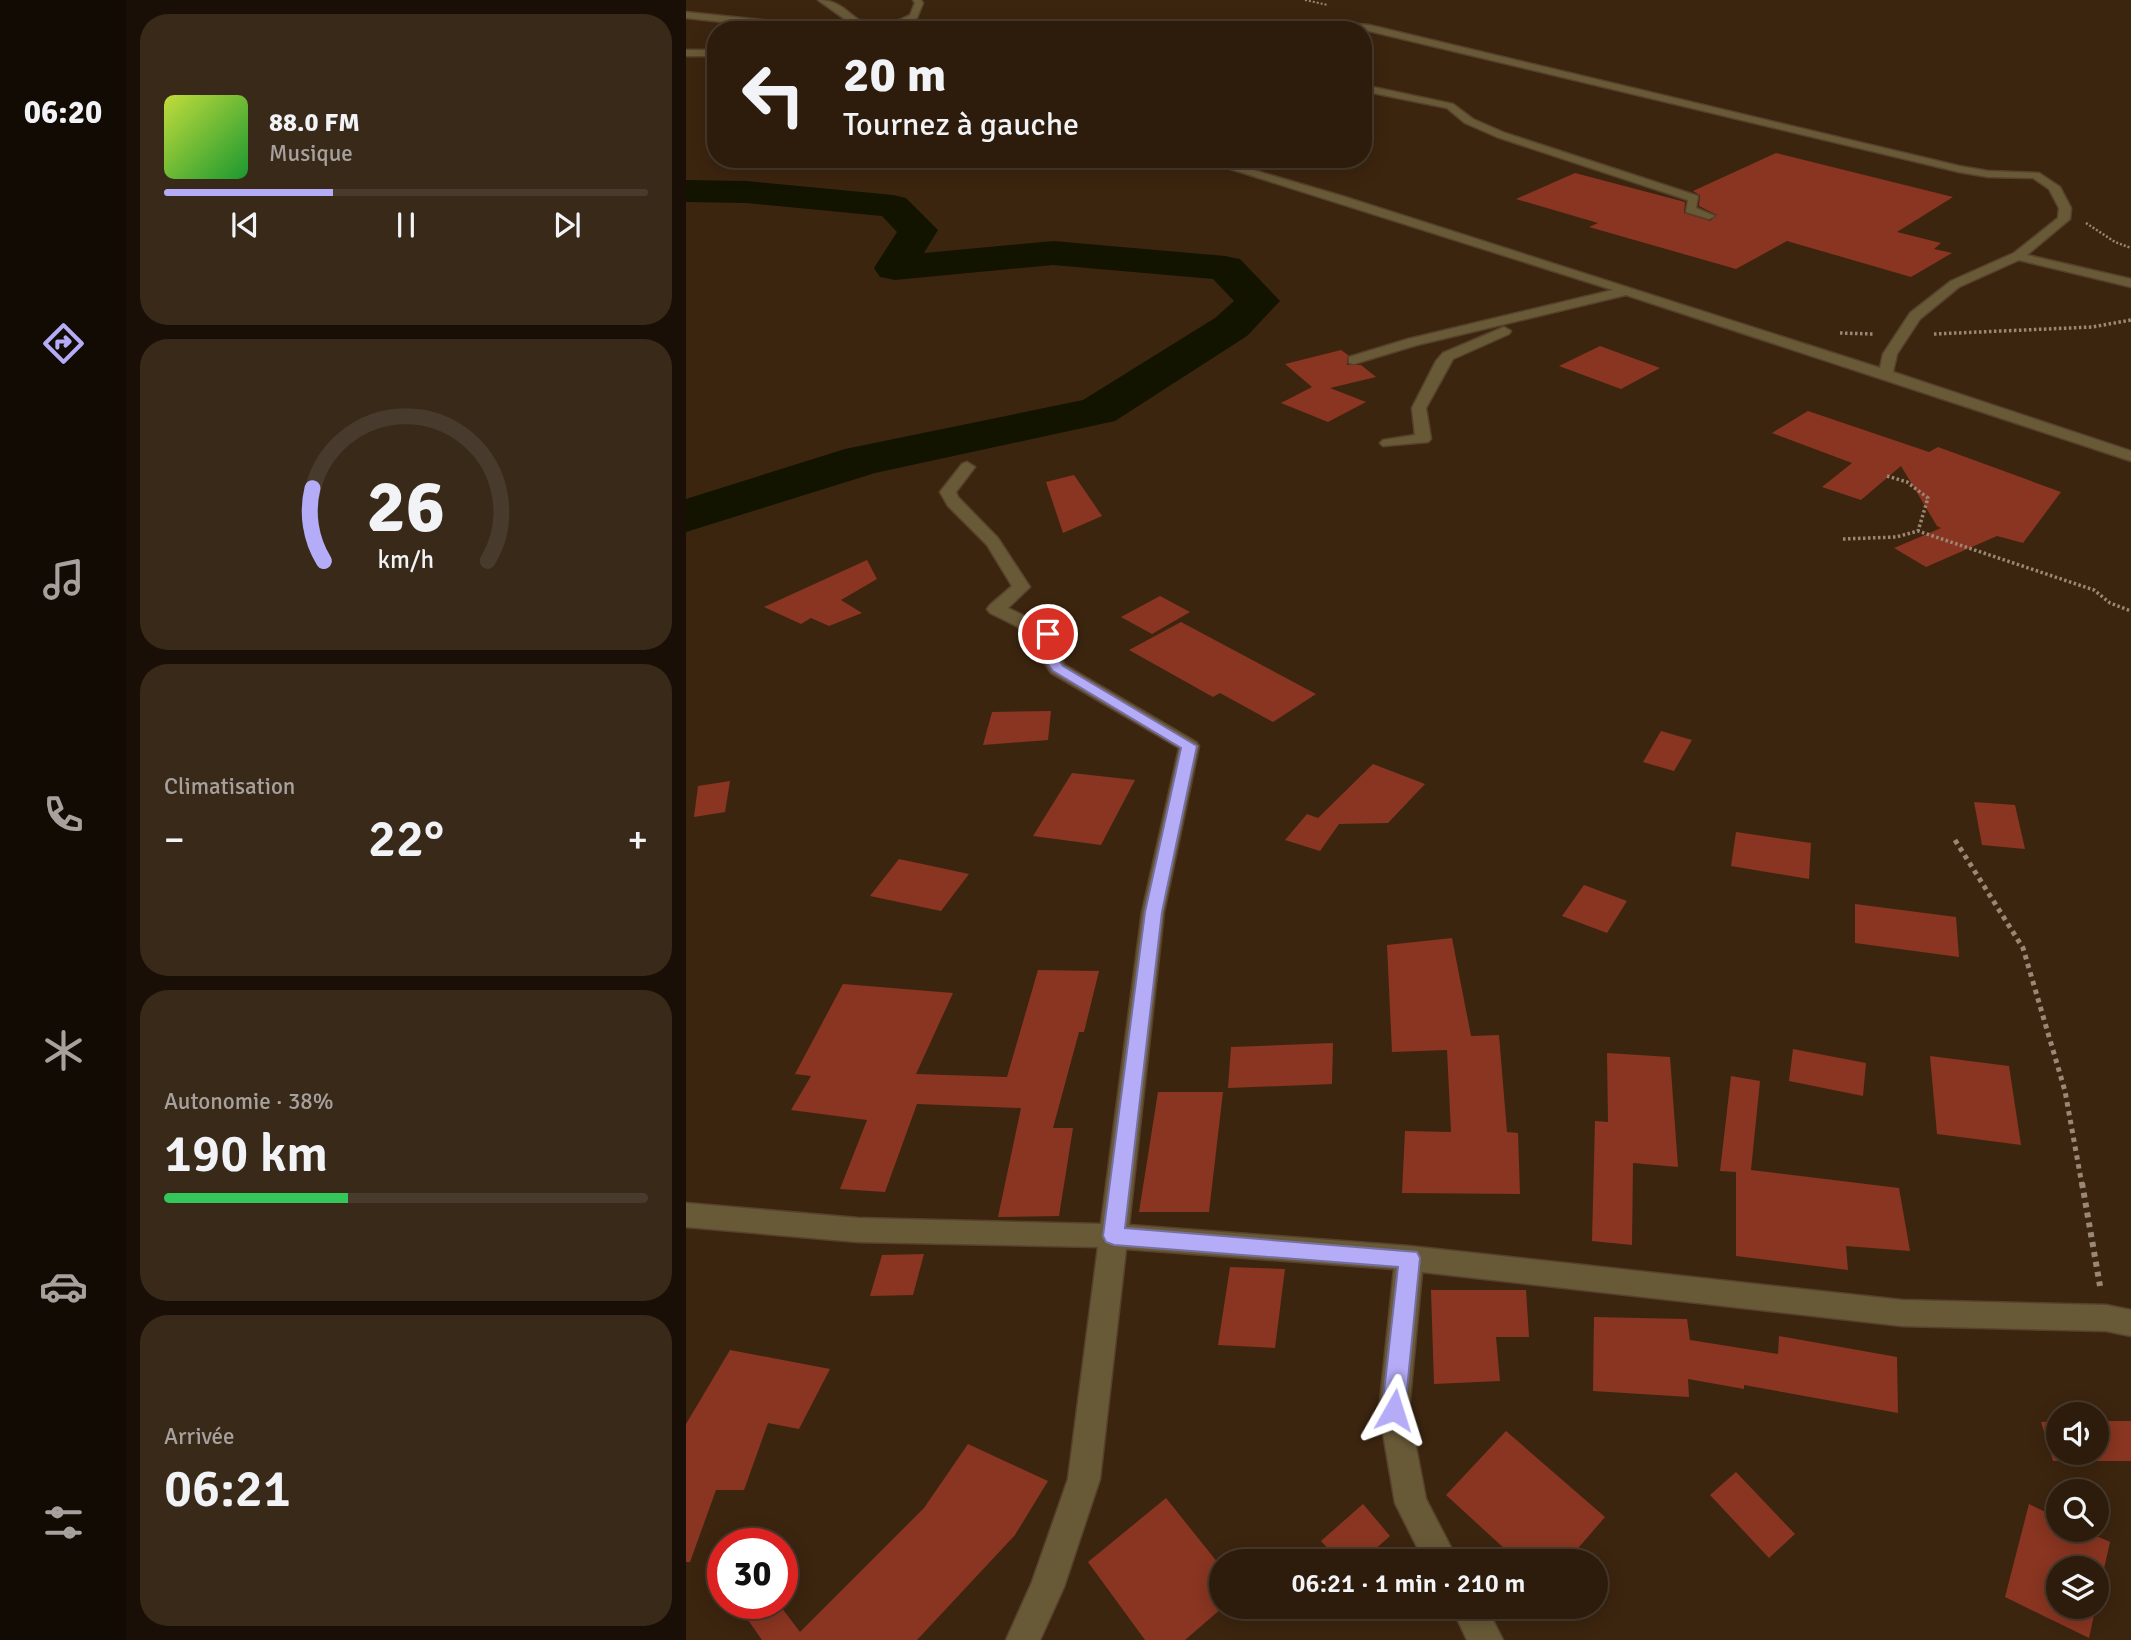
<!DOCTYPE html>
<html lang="fr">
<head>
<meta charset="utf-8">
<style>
  :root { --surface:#2d1c0b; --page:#392919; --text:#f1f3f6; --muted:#a7a19d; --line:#483a2c; --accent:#b5acf8 }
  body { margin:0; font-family:Signika,sans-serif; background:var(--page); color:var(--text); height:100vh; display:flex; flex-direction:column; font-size:26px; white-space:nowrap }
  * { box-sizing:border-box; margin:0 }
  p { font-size:23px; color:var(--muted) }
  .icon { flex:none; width:38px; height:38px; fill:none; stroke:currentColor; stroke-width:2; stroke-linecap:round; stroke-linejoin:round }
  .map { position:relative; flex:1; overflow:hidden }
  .details { display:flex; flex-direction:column; gap:14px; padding:14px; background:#190f06; width:560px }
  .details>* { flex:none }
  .top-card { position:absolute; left:21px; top:21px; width:665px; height:147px; border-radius:28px; box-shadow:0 4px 18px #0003,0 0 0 2px var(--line); background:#2d1c0b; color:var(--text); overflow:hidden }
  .tools { position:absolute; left:1360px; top:1402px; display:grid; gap:14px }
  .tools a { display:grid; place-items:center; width:63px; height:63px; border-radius:50%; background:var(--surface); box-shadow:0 4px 18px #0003,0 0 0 2px var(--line); font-size:35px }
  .speed { position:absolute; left:21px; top:1528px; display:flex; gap:14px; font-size:35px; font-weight:700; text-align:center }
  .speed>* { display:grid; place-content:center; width:91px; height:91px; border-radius:50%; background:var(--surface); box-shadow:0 4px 18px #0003,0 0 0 2px var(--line); line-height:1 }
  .speed .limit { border:10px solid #d22; background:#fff; color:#111 }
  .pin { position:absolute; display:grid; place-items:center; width:60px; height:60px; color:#fff; margin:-30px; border:4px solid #fff; border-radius:50%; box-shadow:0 2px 7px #0007 }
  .me { position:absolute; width:77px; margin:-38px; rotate:6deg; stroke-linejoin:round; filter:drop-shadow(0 0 5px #0008) }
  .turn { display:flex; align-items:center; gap:24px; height:147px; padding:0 21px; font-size:32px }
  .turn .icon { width:91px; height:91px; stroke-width:2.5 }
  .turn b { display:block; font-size:49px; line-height:60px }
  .big { font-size:52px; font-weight:600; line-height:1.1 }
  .details .tile { flex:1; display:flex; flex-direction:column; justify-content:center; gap:10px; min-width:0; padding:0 24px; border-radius:28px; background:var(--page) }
  .details .dial { align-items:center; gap:0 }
  .dial svg { height:182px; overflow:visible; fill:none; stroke:var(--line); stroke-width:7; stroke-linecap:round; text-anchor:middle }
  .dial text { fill:var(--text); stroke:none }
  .song { display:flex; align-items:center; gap:21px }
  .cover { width:84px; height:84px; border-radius:10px; background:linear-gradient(135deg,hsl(70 70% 55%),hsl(130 70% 35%)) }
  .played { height:7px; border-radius:4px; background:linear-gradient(90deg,var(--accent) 35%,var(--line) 35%) }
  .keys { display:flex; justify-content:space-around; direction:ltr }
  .heat { display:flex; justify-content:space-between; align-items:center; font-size:38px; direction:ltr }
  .charge { height:10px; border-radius:5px; background:linear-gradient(90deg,#34c759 38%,var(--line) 0) }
  .trip { position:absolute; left:523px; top:1549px; width:399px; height:70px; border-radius:35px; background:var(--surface); box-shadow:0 4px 18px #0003,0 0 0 2px var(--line); font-weight:600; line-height:70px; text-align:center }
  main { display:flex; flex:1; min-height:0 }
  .menu { display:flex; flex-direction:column; width:126px; justify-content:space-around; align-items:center; background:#120b04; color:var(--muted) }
  .menu .icon { width:49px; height:49px }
  .menu .on { color:var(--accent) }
  .menu b { font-size:32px; color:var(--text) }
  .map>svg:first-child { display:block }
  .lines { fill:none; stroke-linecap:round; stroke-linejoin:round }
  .river { fill:#121400; fill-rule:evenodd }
  .building { fill:#893521 }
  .minor-casing { stroke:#57412c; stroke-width:3 }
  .path-far4 { stroke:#9a8775; stroke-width:2; stroke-dasharray:2 2; stroke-linecap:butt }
  .path-far3 { stroke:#9a8775; stroke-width:2.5; stroke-dasharray:2 2; stroke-linecap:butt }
  .path-far2 { stroke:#9a8775; stroke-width:3.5; stroke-dasharray:2.5 2.5; stroke-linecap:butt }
  .path-far1 { stroke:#9a8775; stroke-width:5; stroke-dasharray:4.5 4.5; stroke-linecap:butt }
  .path { stroke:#9a8775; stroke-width:6; stroke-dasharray:5 5; stroke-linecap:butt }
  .minor { fill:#685a37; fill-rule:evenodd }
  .route { fill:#b5acf8; stroke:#7670a1; stroke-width:2 }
</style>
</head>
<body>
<main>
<nav class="menu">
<b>06:20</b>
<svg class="icon on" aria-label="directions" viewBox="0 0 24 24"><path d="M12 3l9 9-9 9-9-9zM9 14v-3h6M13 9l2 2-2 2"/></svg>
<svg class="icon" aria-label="music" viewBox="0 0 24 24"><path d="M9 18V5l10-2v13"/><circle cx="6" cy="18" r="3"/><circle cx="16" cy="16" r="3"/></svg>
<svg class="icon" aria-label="phone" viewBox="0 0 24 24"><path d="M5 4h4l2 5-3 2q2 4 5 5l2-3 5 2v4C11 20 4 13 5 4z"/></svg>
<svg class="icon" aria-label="climate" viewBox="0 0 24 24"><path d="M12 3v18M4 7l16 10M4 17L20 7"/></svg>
<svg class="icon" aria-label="car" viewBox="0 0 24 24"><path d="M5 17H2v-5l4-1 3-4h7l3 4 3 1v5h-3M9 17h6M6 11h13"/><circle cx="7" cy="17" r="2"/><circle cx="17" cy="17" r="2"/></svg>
<svg class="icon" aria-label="filters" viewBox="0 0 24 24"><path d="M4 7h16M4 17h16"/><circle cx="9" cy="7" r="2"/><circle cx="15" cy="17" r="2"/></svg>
</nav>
<section class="details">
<div class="tile">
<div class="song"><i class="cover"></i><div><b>88.0 FM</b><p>Musique</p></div></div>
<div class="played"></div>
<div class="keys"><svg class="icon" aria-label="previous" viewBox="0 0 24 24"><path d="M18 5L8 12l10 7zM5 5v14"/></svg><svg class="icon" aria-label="pause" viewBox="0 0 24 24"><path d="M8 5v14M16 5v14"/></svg><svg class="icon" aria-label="next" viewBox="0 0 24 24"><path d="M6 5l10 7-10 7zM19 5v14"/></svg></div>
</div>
<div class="tile dial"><svg viewBox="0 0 100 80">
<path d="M14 69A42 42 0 1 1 86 69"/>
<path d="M14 69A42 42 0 0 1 9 37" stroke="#b5acf8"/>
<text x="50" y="56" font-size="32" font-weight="700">26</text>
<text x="50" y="72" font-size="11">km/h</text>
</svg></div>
<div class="tile"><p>Climatisation</p>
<div class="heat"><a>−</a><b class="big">22°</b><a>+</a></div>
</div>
<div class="tile"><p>Autonomie · 38%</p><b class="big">190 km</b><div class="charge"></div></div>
<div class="tile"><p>Arrivée</p><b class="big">06:21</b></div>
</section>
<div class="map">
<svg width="1445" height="1640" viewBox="0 0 1445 1640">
  <rect width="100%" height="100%" fill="#3c250f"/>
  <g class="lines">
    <!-- river -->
    <path class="river" d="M 0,180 L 61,181 L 207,195 L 220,198 L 252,230 L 238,253 L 367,241 L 539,256 L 554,259 L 594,301 L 561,336 L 429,421 L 189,473 L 0,532 L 0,499 L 159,449 L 397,400 L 529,318 L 548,301 L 527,279 L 367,265 L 209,280 L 194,277 L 188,268 L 211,232 L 196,216 L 61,203 L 0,202 Z"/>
  </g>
  <!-- building -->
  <g class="building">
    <path d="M 1090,153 L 1267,197 L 1211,232 L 1255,243 L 1248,249 L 1266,253 L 1225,277 L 1101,241 L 1050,269 L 903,227 L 912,223 L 830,199 L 889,173 L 999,202 L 998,213 L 1024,221 L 1031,215 L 1013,206 L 1014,195 L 1007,191 Z"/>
    <path d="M 914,346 L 974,368 L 935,389 L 873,366 Z"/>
    <path d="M 655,350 L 662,355 L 661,365 L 675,365 L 690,377 L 644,388 L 680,402 L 642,422 L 595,403 L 626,387 L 599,364 Z"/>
    <path d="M 1122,411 L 1243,452 L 1252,447 L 1375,492 L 1337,543 L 1311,536 L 1240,567 L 1208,548 L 1255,528 L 1251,526 L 1215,466 L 1175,500 L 1136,487 L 1166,463 L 1086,433 Z"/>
    <path d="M 388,475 L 416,516 L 377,533 L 360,482 Z"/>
    <path d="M 181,560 L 191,579 L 155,600 L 176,613 L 143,626 L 125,618 L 115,624 L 78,607 Z"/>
    <path d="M 474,596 L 504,612 L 466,634 L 435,617 Z"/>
    <path d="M 495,622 L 630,694 L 587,722 L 534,693 L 527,697 L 443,650 Z"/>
    <path d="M 365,711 L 362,740 L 297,745 L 306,712 Z"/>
    <path d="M 975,731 L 1006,740 L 988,771 L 957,762 Z"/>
    <path d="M 687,764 L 739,784 L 702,823 L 653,824 L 634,851 L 599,840 L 621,814 L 632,818 Z"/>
    <path d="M 386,773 L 449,780 L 415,845 L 347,836 Z"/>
    <path d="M 44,781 L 39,812 L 8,817 L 12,786 Z"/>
    <path d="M 1288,802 L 1329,805 L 1339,849 L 1296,845 Z"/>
    <path d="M 1050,832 L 1125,843 L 1123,879 L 1045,866 Z"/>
    <path d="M 213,859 L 283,874 L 255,911 L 184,896 Z"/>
    <path d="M 898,885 L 941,901 L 921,933 L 876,916 Z"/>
    <path d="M 1169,904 L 1270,917 L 1273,957 L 1169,943 Z"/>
    <path d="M 766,938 L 785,1036 L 813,1035 L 821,1132 L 832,1133 L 834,1194 L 716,1193 L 719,1131 L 765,1132 L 761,1050 L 706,1052 L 701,945 Z"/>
    <path d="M 352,970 L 413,971 L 398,1032 L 393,1032 L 367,1128 L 387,1128 L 373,1216 L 312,1217 L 335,1108 L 231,1104 L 199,1192 L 154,1189 L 181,1120 L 105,1110 L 125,1076 L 109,1074 L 157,984 L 267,993 L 230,1074 L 321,1077 Z"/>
    <path d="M 647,1043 L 646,1084 L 542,1088 L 545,1047 Z"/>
    <path d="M 1107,1049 L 1180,1063 L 1177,1096 L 1103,1081 Z"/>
    <path d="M 921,1053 L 984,1057 L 992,1167 L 947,1163 L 946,1245 L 906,1241 L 909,1121 L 922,1122 Z"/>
    <path d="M 1244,1056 L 1323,1066 L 1335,1145 L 1251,1134 Z"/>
    <path d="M 1045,1076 L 1074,1081 L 1065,1170 L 1213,1188 L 1224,1251 L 1160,1246 L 1162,1270 L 1050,1256 L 1050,1172 L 1034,1171 Z"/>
    <path d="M 472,1092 L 537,1092 L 523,1212 L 453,1212 Z"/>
    <path d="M 238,1254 L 227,1295 L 184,1296 L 196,1255 Z"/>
    <path d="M 544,1267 L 599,1269 L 589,1348 L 532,1345 Z"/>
    <path d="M 745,1290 L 840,1290 L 843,1337 L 810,1337 L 814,1381 L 748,1384 Z"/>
    <path d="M 908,1317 L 1001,1319 L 1004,1340 L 1092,1354 L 1093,1336 L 1211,1357 L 1212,1413 L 1058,1385 L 1058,1389 L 1002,1379 L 1003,1397 L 907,1391 Z"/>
    <path d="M 44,1350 L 144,1369 L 113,1429 L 82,1423 L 58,1490 L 30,1490 L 4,1562 L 0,1562 L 0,1424 Z"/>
    <path d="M 1372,1421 L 1372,1452 L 1410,1452 L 1410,1421 L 1445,1421 L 1445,1461 L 1367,1461 L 1355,1422 Z"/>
    <path d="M 820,1431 L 919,1517 L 881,1561 L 832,1561 L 760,1495 Z"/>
    <path d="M 282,1444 L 362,1481 L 329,1535 L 231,1640 L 76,1640 L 62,1620 L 83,1603 L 92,1603 L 114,1632 L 238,1508 Z"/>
    <path d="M 1050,1472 L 1109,1534 L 1083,1558 L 1024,1495 Z"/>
    <path d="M 480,1498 L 536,1568 L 536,1608 L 499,1640 L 459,1640 L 402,1562 Z"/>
    <path d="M 677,1504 L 704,1536 L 676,1561 L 653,1561 L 635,1541 Z"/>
    <path d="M 1343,1504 L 1372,1518 L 1372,1530 L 1397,1530 L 1424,1542 L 1410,1604 L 1410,1568 L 1372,1568 L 1372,1606 L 1410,1606 L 1403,1638 L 1319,1597 Z"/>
  </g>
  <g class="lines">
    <defs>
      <g id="minor">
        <path d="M 132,0 C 172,0 166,45 224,15 L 229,3 L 227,0 L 235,0 L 237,3 L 231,18 L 203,30 L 171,30 L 94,28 L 0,18 L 0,12 L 94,22 L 167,25 Z"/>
        <path d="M 660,23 L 683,25 L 1273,166 L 1302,171 L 1353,173 L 1374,187 L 1385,208 L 1384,219 L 1341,255 L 1445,279 L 1445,287 L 1333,260 L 1273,287 L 1234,319 L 1211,354 L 1207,372 L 1445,451 L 1445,461 L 940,295 L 731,345 L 668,364 L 663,363 L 663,357 L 722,339 L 927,290 L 513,159 L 530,159 L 659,197 L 1194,368 L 1197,354 L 1224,313 L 1265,281 L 1328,253 L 1372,218 L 1373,208 L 1363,189 L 1347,178 L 1302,177 L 1273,172 L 683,31 L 625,30 Z"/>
        <rect x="0" y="50" width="30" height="6"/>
        <path d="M 677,85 L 767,104 L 787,119 L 819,133 L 1012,196 L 1010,208 L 1029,216 L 1023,219 L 1000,212 L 1002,200 L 811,137 L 779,123 L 761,108 L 677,91 Z"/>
        <path d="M 818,327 L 825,331 L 823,334 L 767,359 L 740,408 L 745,439 L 742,442 L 697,446 L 694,443 L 697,440 L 729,435 L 726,408 L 750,361 L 757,353 Z"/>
        <path d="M 281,462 L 289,467 L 270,492 L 272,497 L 312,538 L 344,587 L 322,608 L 368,630 C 375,642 369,651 379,665 L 510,742 L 513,746 L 478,912 L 443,1225 L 723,1246 L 1216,1300 L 1420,1305 L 1445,1310 L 1445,1336 L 1420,1331 L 1216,1326 L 736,1272 L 723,1410 L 740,1499 L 772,1561 L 738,1561 L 709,1503 L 693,1410 L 708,1269 L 440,1249 L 414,1479 L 378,1587 L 354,1640 L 320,1640 L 346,1582 L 382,1479 L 412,1247 L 172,1242 L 0,1227 L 0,1203 L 172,1218 L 415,1224 L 456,912 L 493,748 L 365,673 L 353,655 L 353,637 L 304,613 L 301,609 L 304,605 L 326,586 L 301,545 L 262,506 L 254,492 L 276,464 Z"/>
        <path d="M 765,1606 L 800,1606 L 817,1640 L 781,1640 Z"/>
      </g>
    </defs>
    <!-- minor casing -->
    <use href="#minor" class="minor-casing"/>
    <!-- path-far4 -->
    <path class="path-far4" d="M 619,0 L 642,5"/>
    <!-- path-far3 -->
    <path class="path-far3" d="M 1400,223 L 1429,242 L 1445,248"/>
    <!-- path-far2 -->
    <g class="path-far2">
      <path d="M 1154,333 L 1187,334"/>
      <path d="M 1248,334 L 1406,327 L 1445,320"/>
      <path d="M 1201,476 L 1221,482 L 1242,498 L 1232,531"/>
      <path d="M 1157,539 L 1210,537 L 1232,531 L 1408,590 L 1424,603 L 1445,611"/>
    </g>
    <!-- path-far1 -->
    <path class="path-far1" d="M 1269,840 L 1337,948 L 1379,1091 L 1396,1185"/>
    <!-- path -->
    <path class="path" d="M 1396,1183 L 1414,1286"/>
    <!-- minor -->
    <use href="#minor" class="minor"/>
  </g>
  <!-- route -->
  <path class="route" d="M 362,630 L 368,634 L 369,655 L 377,666 L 511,746 L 476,912 L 439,1228 L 731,1252 L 734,1258 L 719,1410 L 716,1418 L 708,1421 L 700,1418 L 696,1410 L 712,1267 L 428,1245 L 420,1242 L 417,1236 L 459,912 L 495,748 L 367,671 L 355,655 L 355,634 Z"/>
</svg>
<div class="tools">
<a><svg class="icon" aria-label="sound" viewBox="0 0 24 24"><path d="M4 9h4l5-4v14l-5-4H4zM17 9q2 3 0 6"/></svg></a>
<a><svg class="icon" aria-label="search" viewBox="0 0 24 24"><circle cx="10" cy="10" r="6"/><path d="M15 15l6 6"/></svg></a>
<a><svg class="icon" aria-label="layers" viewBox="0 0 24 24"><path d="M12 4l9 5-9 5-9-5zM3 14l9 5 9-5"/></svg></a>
</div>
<div class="speed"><div class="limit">30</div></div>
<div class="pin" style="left:362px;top:634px;background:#d93025"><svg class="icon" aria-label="arrive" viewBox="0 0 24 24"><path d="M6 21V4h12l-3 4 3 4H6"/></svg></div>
<svg class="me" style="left:708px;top:1410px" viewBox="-20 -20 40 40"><path d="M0-17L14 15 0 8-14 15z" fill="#b5acf8" stroke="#fff" stroke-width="4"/></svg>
<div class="trip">06:21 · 1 min · 210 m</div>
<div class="top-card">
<div class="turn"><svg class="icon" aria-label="left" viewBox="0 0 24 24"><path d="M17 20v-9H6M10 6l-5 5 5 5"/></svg><div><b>20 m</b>Tournez à gauche</div></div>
</div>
</div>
</main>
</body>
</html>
